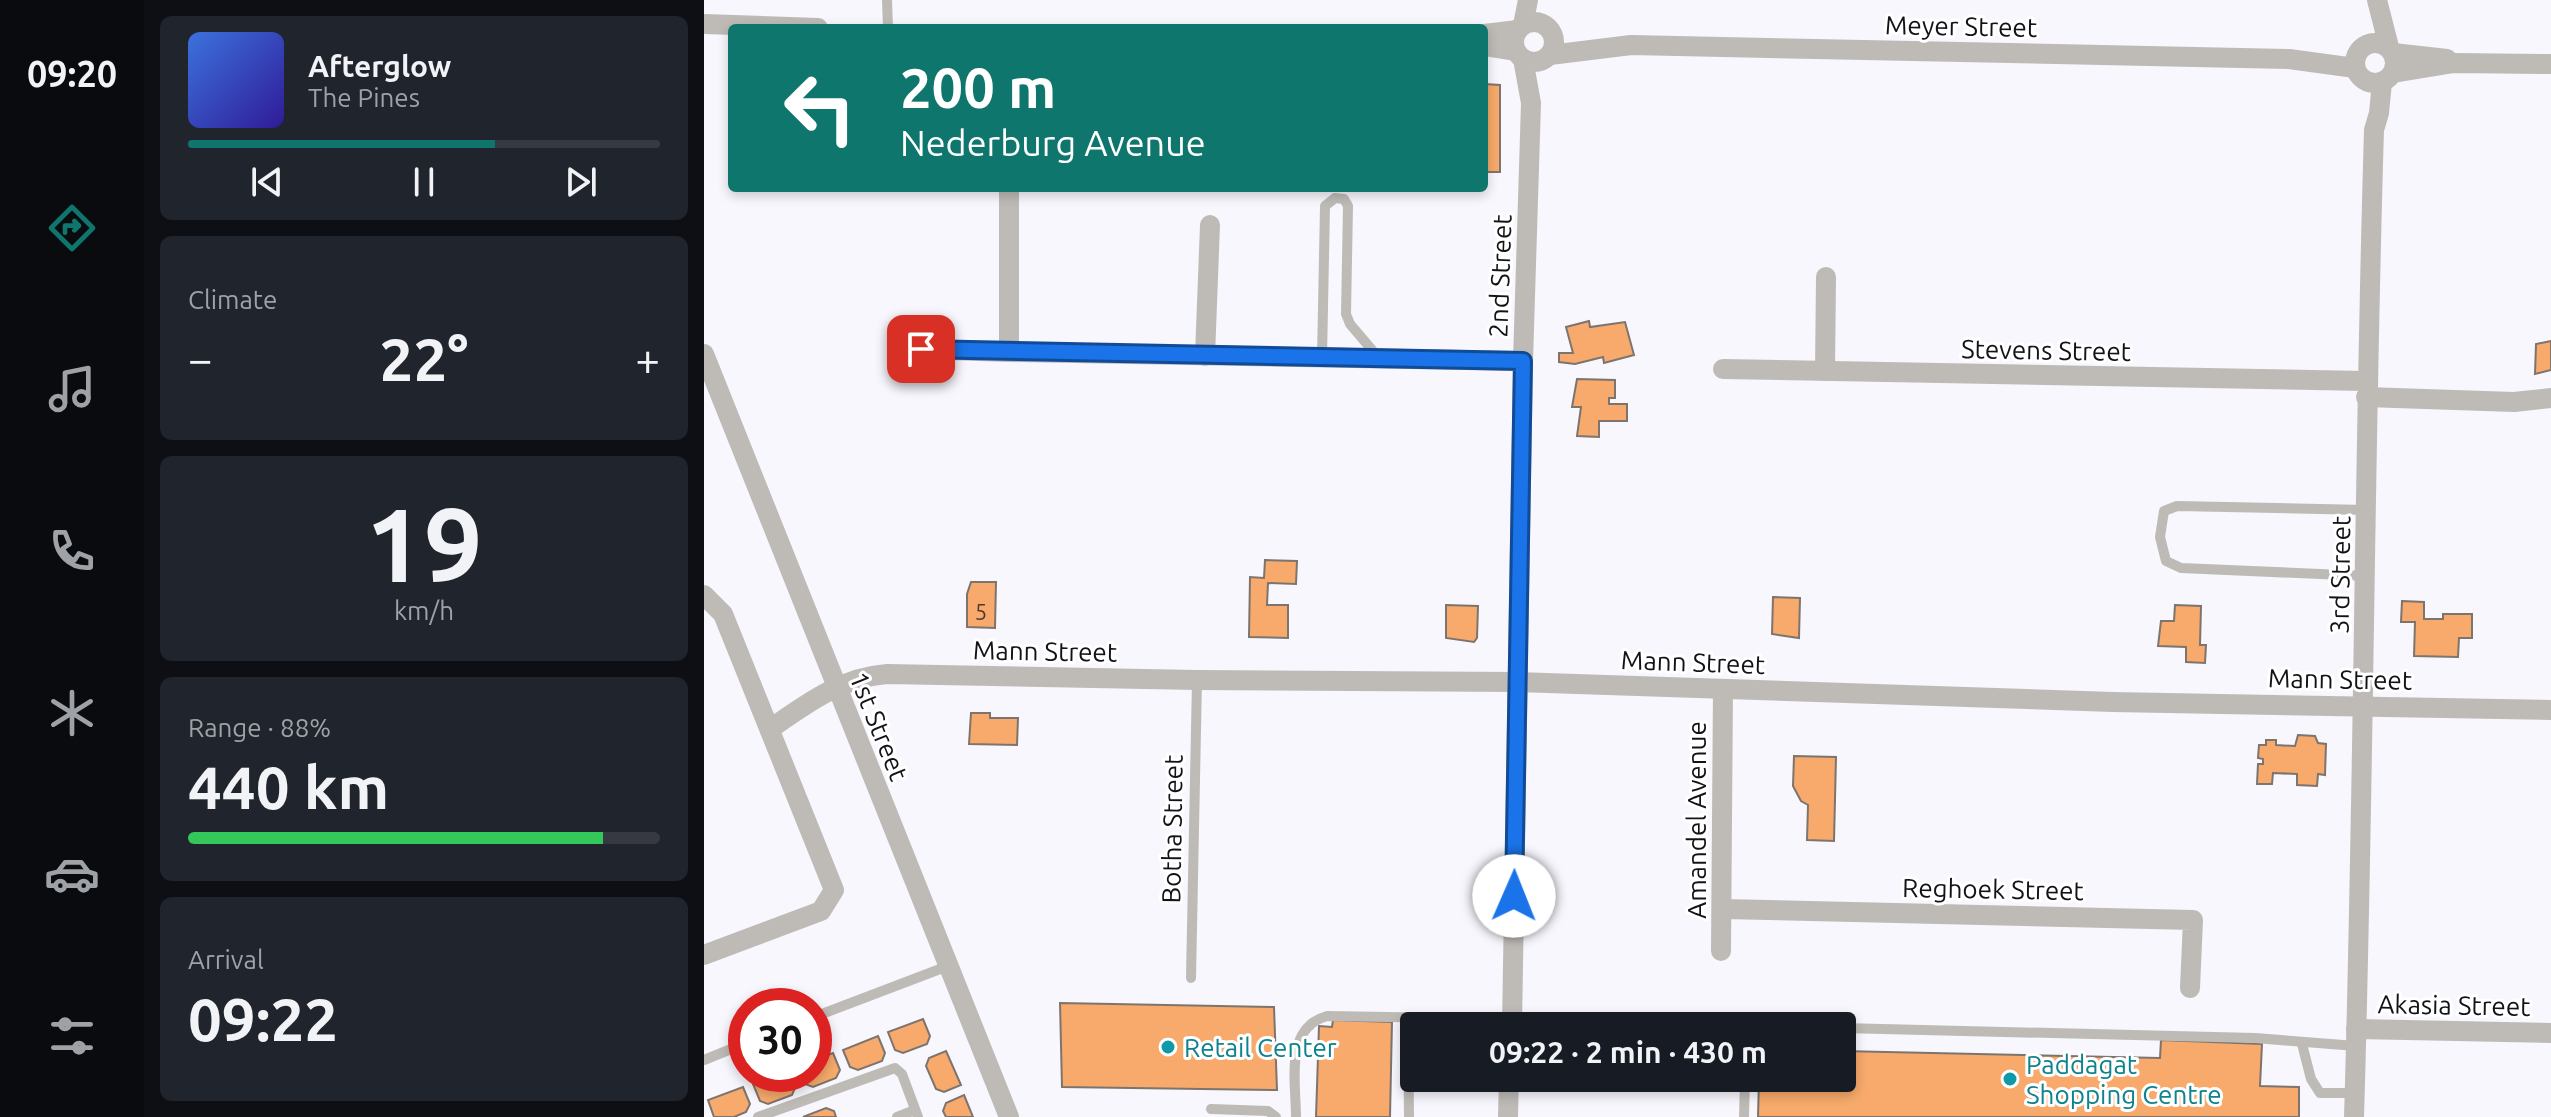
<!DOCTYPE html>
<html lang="en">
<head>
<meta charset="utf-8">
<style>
  :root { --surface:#171b24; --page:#20242c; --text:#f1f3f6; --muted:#9ea1a6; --line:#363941; --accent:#0f766e }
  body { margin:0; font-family:Ubuntu,sans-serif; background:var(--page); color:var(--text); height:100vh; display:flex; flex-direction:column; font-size:30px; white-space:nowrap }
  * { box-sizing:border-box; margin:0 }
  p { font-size:26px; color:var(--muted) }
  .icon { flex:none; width:44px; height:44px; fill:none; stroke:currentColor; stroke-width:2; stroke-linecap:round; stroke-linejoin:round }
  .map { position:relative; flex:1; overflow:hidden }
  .drawer { display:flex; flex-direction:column; gap:16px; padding:16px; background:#0d0f14; width:560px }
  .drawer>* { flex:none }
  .hud { position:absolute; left:24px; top:24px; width:760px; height:168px; border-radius:8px; box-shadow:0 4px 12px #0003; background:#0f766e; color:#fff; overflow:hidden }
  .speed { position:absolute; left:24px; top:988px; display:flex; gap:16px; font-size:40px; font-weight:700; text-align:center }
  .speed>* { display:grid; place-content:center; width:104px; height:104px; border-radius:50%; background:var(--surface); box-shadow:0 4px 12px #0003; line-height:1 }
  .speed .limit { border:12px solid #d22; background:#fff; color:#111 }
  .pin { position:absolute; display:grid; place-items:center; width:68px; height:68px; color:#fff; margin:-34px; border-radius:16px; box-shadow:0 4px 12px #0006 }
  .me { position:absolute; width:88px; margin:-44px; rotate:1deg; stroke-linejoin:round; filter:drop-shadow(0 0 6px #0008) }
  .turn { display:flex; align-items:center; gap:28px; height:168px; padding:0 40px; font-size:36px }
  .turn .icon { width:104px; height:104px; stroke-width:2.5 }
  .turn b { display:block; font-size:56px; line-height:68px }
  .big { font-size:60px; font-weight:700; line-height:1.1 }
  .drawer .card { flex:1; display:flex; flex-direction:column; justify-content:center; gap:12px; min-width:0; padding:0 28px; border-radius:12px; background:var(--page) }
  .drawer .dial { align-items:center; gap:0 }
  .dial b { font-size:104px; line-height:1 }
  .song { display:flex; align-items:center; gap:24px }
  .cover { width:96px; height:96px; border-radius:12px; background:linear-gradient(135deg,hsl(220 70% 55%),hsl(250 70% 35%)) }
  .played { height:8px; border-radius:4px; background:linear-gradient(90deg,var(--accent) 65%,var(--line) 65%) }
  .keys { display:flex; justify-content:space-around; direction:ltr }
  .heat { display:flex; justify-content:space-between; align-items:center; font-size:44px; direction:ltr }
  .charge { height:12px; border-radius:6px; background:linear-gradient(90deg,#34c759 88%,var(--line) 0) }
  .trip { position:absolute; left:696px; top:1012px; width:456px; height:80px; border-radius:8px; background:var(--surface); box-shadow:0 4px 12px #0003; font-weight:700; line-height:80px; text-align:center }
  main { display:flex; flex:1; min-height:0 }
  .menu { display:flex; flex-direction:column; width:144px; justify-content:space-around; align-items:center; background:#090b0e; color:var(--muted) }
  .menu .icon { width:56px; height:56px }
  .menu .on { color:var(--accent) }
  .menu b { font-size:36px; color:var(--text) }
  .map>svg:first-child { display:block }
  .building { fill:#f7aa6b; stroke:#7d746e; stroke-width:2 }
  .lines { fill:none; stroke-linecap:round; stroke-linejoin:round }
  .lane { stroke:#bebbb7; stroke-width:10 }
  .street { stroke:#bebbb7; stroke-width:20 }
  .route-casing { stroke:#114b97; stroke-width:20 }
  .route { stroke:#1a73e8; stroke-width:14 }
  .culture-dot { fill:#0f9aa8; stroke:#fff; stroke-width:3 }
  .labels { text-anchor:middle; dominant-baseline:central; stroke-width:6; stroke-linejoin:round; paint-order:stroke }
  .number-label { font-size:22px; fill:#4c392c }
  .street-label { font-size:26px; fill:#131317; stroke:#fff }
  .culture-label { font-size:26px; fill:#0d838f; stroke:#fff; text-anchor:start }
</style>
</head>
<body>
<main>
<nav class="menu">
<b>09:20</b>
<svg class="icon on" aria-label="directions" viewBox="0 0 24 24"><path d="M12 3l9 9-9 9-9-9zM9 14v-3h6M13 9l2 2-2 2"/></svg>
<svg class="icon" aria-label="music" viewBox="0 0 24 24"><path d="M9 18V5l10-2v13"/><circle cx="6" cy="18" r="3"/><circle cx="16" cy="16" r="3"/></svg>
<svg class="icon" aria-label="phone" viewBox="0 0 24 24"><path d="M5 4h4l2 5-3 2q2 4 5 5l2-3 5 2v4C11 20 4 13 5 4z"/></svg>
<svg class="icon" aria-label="climate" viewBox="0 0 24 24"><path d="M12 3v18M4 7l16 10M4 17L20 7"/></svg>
<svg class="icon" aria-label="car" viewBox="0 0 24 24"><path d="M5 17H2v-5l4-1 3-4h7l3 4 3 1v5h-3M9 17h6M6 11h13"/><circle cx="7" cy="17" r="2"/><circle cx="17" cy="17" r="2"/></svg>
<svg class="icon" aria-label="filters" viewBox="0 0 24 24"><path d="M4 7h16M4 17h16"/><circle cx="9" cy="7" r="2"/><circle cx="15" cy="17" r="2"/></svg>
</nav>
<section class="drawer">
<div class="card">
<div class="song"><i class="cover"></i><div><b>Afterglow</b><p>The Pines</p></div></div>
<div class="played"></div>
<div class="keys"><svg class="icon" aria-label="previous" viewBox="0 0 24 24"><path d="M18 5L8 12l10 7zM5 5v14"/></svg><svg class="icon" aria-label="pause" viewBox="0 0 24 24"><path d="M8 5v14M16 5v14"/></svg><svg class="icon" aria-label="next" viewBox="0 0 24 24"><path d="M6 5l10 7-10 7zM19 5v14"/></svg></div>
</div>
<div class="card"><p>Climate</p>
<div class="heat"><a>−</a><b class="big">22°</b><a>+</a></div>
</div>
<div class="card dial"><b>19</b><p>km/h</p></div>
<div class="card"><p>Range · 88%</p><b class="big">440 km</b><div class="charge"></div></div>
<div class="card"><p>Arrival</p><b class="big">09:22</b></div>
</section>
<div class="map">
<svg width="1847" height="1117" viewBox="0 0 1847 1117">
  <rect width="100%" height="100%" fill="#f7f7fd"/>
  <!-- building -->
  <g class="building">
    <path d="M 780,84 L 796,85 L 796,172 L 780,172 Z"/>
    <path d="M 885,321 L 886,327 L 921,322 L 930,355 L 900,363 L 899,357 L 871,364 L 855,362 L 855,353 L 869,353 L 862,327 Z"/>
    <path d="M 1847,341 L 1847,370 L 1831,374 L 1832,344 Z"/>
    <path d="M 873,379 L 911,380 L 911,398 L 905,398 L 905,404 L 923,404 L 923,421 L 895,421 L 895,437 L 873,436 L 877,407 L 868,407 Z"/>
    <path d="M 561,560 L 593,561 L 592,584 L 564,583 L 563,605 L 584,605 L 584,638 L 545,637 L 546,577 L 560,578 Z"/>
    <path d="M 267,582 L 292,582 L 291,628 L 263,627 L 263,594 Z"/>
    <path d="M 1069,597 L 1096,598 L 1095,638 L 1068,634 Z"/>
    <path d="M 1698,601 L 1720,602 L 1720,619 L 1739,619 L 1739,614 L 1768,614 L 1768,638 L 1755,638 L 1754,657 L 1710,656 L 1711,622 L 1697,622 Z"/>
    <path d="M 742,605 L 774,606 L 773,638 L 770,642 L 742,638 Z"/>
    <path d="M 1471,605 L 1497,606 L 1496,645 L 1502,645 L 1501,663 L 1482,662 L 1482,647 L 1454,646 L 1457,621 L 1470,621 Z"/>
    <path d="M 267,713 L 286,713 L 286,718 L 314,718 L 313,745 L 265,744 Z"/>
    <path d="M 1594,735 L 1611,736 L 1614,743 L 1622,744 L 1621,775 L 1614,774 L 1613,786 L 1593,785 L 1593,774 L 1569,773 L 1568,784 L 1553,784 L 1554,764 L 1559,764 L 1559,759 L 1554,758 L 1555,745 L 1562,745 L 1562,740 L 1572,740 L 1572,745 L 1591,746 Z"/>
    <path d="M 1090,756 L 1132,757 L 1130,841 L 1103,840 L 1104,805 L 1097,801 L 1089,786 Z"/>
    <path d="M 356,1003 L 570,1007 L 573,1090 L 358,1087 Z"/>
    <path d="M 219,1019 L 226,1036 L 223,1044 L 199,1053 L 191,1050 L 184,1032 Z"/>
    <path d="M 629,1020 L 688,1022 L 686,1117 L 612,1117 L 615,1026 L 628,1027 Z"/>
    <path d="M 174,1036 L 181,1053 L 178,1061 L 154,1070 L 146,1067 L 139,1050 Z"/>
    <path d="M 1457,1040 L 1558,1044 L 1556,1086 L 1595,1087 L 1595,1117 L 1054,1117 L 1055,1078 L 1138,1078 L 1138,1051 L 1456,1058 Z"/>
    <path d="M 242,1051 L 257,1085 L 240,1092 L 232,1089 L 222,1066 L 225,1058 Z"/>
    <path d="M 129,1053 L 136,1070 L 132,1078 L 109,1087 L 101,1084 L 97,1074 L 110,1074 L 110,1060 Z"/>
    <path d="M 74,1074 L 86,1074 L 91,1088 L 88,1095 L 64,1104 L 56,1101 L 49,1084 Z"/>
    <path d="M 39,1087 L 46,1104 L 42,1112 L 30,1117 L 10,1117 L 4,1100 Z"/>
    <path d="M 260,1095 L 269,1117 L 242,1117 L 239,1111 L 242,1103 Z"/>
    <path d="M 122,1108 L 130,1111 L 132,1117 L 99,1117 Z"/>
  </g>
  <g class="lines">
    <!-- lane -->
    <g class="lane">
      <path d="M 183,0 L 184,28"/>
      <path d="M 618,358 L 621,206 L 631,198 L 640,199 L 644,206 L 642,314 L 646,324 L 674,357"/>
      <path d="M 1662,576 L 1477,568 L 1462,561 L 1456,537 L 1460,511 L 1473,506 L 1663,510"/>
      <path d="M 487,978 L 493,680"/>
      <path d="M 110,1017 L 244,966"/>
      <path d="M 704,1017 L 705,1117"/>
      <path d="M 1138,1028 L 1551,1038 L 1652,1046"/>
      <path d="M 1598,1044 L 1607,1079 L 1616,1093 L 1650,1093"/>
      <path d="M 0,1060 L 42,1043"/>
      <path d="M 507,1109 L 564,1111 L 572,1117"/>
      <path d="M 54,1117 L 191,1068 L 198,1074 L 214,1117"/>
      <path d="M 193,1117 L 211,1110"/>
      <path d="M 592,1117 C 592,1082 580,1028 623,1016 L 808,1019"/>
      <path d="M 1040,1117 L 1041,1078"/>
    </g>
    <!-- street -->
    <g class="street">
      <path d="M 1673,0 L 1685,47"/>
      <circle cx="830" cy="42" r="20"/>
      <path d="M 0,24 L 114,28"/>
      <path d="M 819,25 L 824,0"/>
      <path d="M 780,34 L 814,30"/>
      <circle cx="1671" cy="63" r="20"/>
      <path d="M 780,46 L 811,51"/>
      <path d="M 1689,53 L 1743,59"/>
      <path d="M 846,55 L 927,45 L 1585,59 L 1651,68"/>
      <path d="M 1689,73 L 1750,63 L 1847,64"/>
      <path d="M 305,188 L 305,352 L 819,361"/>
      <path d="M 217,349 L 305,352"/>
      <path d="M 0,354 L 305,1117"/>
      <path d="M 501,356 L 506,225"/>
      <path d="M 1019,369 L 1662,381"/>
      <path d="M 1121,371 L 1122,277"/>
      <path d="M 1662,397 L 1810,402 L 1847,398"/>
      <path d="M 0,595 L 19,614 L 130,890 L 117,911 L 0,955"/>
      <path d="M 66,729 C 102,704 138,677 183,674 L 493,680 L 814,682 L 1409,702 L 1847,710"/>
      <path d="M 1019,909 L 1489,920 L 1486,988"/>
      <path d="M 1017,951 L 1019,689"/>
      <path d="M 808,1026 L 819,361 L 827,103 L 819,59"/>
      <path d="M 1652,1029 L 1847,1033"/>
      <path d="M 804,1117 L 805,1078"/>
      <path d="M 1650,1117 C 1660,788 1660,459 1670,130 L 1675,113 L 1678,82"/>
    </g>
  </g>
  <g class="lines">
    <defs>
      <path id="route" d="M 217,349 L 819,361 L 810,896"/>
    </defs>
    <!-- route casing -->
    <use href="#route" class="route-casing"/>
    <!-- route -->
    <use href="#route" class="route"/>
  </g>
  <!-- markers -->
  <g class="culture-dot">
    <circle cx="464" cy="1047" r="8"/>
    <circle cx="1306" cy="1079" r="8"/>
  </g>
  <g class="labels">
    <!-- number labels -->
    <g class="number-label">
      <text x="277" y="611">5</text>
    </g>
    <!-- street labels -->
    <g class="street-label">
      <text transform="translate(1257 26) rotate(1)">Meyer Street</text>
      <text transform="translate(796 276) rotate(-88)">2nd Street</text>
      <text transform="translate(1342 350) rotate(1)">Stevens Street</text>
      <text transform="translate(1636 575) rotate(-89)">3rd Street</text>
      <text transform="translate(341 651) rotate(1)">Mann Street</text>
      <text transform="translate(989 662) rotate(2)">Mann Street</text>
      <text transform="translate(1636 679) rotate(1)">Mann Street</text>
      <text transform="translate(175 726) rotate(68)">1st Street</text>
      <text transform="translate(992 820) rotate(-90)">Amandel Avenue</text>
      <text transform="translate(468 829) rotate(-89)">Botha Street</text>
      <text transform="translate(1289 889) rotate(1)">Reghoek Street</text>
      <text transform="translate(1750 1005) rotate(1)">Akasia Street</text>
    </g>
    <!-- culture labels -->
    <g class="culture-label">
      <text x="480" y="1047">Retail Center</text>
      <text x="1322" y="1064">Paddagat<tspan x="1322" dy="30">Shopping Centre</tspan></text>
    </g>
  </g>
</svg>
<div class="speed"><div class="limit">30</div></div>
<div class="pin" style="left:217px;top:349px;background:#d93025"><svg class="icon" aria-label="arrive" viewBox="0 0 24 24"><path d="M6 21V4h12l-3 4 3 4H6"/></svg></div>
<svg class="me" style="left:810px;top:896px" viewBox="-20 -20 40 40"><circle r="19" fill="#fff"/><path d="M0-13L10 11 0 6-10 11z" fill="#1a73e8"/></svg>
<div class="trip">09:22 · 2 min · 430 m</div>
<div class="hud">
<div class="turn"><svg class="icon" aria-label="left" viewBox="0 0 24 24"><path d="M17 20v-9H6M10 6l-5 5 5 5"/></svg><div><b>200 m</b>Nederburg Avenue</div></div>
</div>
</div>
</main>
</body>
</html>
